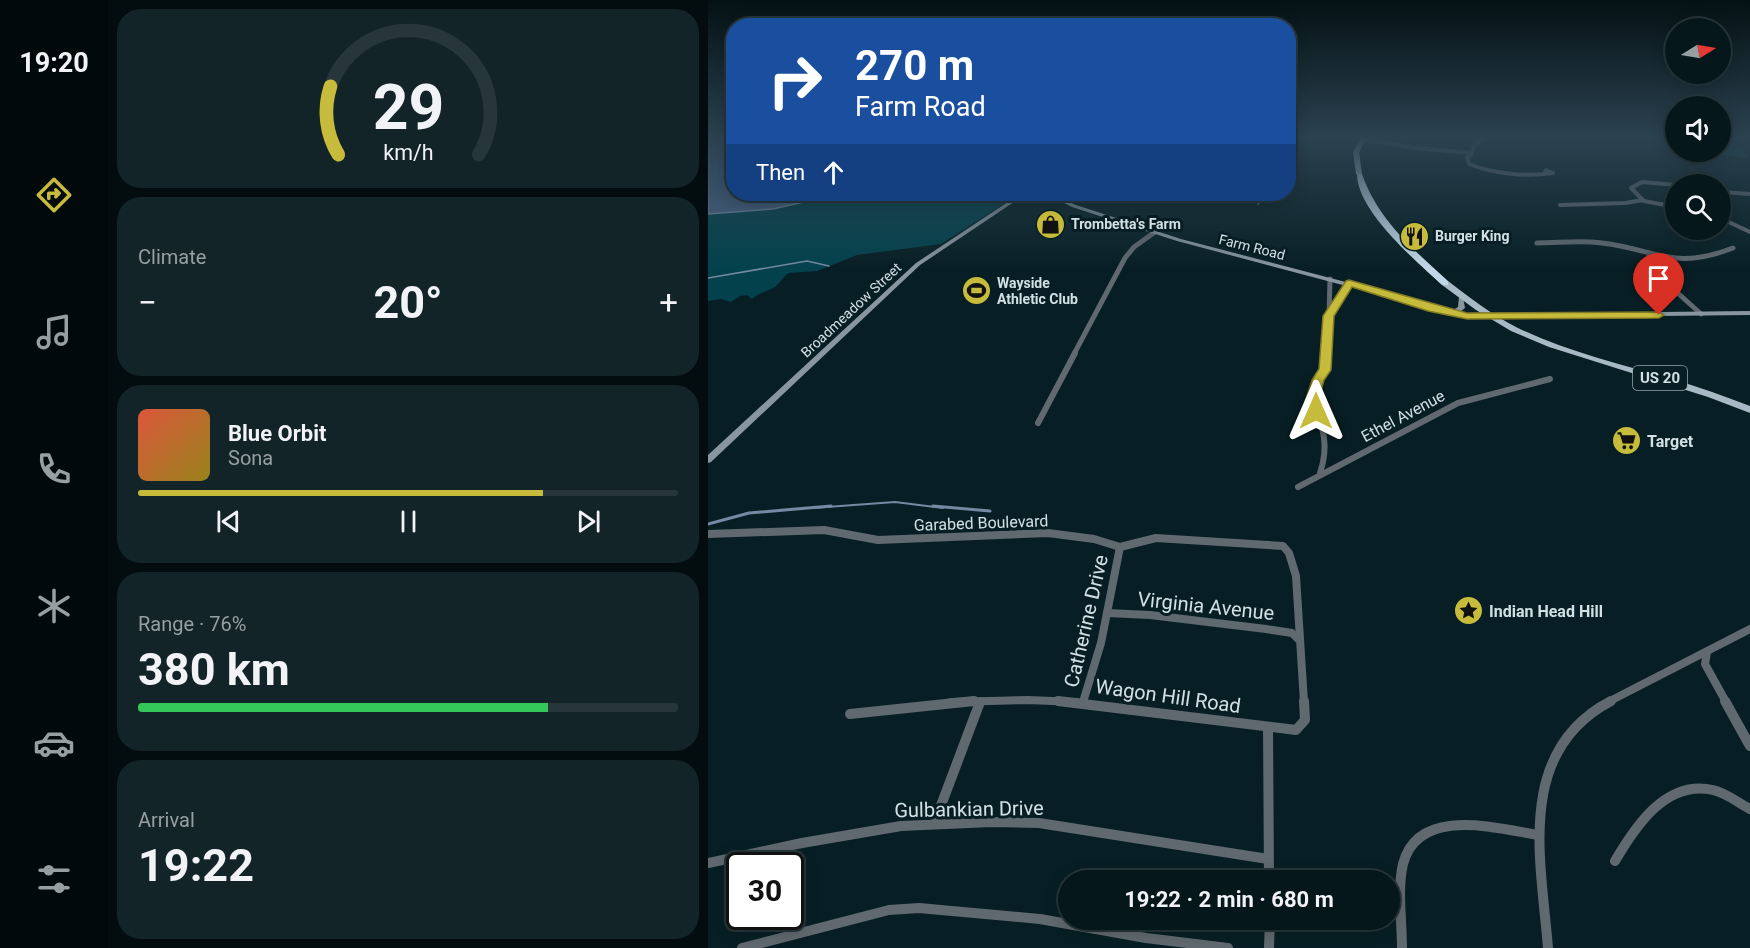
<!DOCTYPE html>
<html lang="en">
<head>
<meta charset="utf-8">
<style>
  :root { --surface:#05171b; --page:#132428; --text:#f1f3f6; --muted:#979fa3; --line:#26363a; --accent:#c7bb3b }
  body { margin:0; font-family:Roboto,sans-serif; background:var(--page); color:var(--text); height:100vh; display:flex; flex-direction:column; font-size:22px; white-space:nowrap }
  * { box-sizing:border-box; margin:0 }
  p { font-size:20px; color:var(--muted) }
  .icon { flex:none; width:33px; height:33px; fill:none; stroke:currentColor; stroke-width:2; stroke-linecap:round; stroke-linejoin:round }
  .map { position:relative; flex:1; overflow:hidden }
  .sheet { display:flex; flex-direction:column; gap:9px; padding:9px; background:#030d0f; width:600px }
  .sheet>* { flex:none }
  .banner { position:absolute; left:18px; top:18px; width:570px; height:183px; border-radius:24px; box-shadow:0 3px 15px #0003,0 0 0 2px var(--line); background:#1a4fa0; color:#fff; overflow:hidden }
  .needle { width:39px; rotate:79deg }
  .tools { position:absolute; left:957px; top:18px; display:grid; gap:12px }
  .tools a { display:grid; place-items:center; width:66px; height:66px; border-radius:50%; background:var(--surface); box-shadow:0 3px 15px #0003,0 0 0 2px var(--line); font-size:30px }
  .speed { position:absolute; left:18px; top:852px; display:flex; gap:12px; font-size:30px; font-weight:700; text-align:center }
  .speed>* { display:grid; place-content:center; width:78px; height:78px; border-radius:50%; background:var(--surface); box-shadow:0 3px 15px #0003,0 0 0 2px var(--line); line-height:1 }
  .speed .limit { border:3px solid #111; border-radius:9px; background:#fff; color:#111 }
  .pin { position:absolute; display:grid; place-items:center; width:51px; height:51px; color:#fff; margin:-62px -26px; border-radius:50% 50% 50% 0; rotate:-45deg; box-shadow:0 0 6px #0007 }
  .pin .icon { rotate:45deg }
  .me { position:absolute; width:66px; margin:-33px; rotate:0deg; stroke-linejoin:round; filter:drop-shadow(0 0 4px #0008) }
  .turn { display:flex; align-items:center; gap:21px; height:126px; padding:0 30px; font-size:27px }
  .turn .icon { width:78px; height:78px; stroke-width:2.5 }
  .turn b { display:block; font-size:42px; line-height:51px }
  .then { display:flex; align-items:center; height:57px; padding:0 30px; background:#0003; gap:12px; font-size:22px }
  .big { font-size:45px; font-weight:700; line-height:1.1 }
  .sheet .widget { flex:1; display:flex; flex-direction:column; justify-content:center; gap:9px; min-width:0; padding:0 21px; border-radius:24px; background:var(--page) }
  .sheet .dial { align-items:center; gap:0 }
  .dial svg { height:156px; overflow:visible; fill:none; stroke:var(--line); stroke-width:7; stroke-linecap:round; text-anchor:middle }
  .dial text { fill:var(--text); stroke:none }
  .song { display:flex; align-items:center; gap:18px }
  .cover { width:72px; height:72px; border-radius:9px; background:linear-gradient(135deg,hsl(10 70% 55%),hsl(50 70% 35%)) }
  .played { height:6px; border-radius:3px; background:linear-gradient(90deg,var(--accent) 75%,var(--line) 75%) }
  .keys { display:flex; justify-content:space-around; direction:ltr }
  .heat { display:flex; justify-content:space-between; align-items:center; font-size:33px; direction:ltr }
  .charge { height:9px; border-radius:4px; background:linear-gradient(90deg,#34c759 76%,var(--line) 0) }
  .trip { position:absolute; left:350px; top:870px; width:342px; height:60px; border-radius:30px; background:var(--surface); box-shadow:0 3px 15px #0003,0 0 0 2px var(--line); font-weight:700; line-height:60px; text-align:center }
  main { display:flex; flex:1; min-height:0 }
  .menu { display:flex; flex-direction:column; width:108px; justify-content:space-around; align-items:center; background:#02090b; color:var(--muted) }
  .menu .icon { width:42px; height:42px }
  .menu .current { color:var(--accent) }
  .menu b { font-size:27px; color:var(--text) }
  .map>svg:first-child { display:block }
  .green { fill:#03424d }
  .water { fill:#4b6487; stroke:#7489a3; stroke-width:1.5 }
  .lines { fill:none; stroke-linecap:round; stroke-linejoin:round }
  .stream-far2 { stroke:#7489a3; stroke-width:1.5 }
  .stream-far1 { stroke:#7489a3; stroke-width:2 }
  .stream { stroke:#7489a3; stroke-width:3 }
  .street-far4 { stroke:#60696f; stroke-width:4 }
  .street-far3 { stroke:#60696f; stroke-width:5 }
  .street-far2 { stroke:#60696f; stroke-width:6 }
  .street-far1 { stroke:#60696f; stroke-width:8 }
  .street { stroke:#60696f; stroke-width:10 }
  .secondary { fill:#87969f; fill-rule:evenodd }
  .primary { fill:#a6b9c4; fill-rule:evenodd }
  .highway { fill:#c1d8e6; fill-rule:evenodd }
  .route { fill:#c7bb3b; stroke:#817a26; stroke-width:1.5 }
  .labels { text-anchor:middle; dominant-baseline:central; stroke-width:6; stroke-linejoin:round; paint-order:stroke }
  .far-poi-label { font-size:14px; font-weight:bold; fill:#d2e0e3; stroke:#071f24; text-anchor:start }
  .far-street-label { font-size:14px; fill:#d2e0e3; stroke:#071f24 }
  .shield { fill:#071f24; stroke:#95a6aa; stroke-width:1.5 }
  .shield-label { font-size:15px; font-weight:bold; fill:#d2e0e3 }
  .street-label { font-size:16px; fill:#d2e0e3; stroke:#071f24 }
  .poi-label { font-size:16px; font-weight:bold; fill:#d2e0e3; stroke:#071f24; text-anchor:start }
  .near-street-label { font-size:20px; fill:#d2e0e3; stroke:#071f24 }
</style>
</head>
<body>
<main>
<nav class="menu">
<b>19:20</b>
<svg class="icon current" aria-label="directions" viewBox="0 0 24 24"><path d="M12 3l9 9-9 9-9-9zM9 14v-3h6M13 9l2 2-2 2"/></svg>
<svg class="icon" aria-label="music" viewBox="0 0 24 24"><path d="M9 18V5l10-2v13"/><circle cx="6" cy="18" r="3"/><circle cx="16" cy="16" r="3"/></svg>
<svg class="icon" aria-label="phone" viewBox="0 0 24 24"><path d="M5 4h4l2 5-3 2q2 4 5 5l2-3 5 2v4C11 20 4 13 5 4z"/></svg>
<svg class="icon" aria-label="climate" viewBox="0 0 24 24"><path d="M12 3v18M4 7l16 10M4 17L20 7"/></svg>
<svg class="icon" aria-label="car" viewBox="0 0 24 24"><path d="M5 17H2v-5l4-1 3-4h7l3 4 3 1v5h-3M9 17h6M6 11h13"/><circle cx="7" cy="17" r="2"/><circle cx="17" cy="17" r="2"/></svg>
<svg class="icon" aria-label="filters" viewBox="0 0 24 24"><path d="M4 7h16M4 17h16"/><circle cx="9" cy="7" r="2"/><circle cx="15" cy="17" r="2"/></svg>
</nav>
<section class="sheet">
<div class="widget dial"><svg viewBox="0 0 100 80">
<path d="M14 69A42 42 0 1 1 86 69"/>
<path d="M14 69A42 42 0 0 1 10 34" stroke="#c7bb3b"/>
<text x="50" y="56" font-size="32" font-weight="700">29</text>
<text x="50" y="72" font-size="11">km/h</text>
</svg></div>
<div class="widget"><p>Climate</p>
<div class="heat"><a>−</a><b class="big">20°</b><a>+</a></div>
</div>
<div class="widget">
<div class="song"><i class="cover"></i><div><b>Blue Orbit</b><p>Sona</p></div></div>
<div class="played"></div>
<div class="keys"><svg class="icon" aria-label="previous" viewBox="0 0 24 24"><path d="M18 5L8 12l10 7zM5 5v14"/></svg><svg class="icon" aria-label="pause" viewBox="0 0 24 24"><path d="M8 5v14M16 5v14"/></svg><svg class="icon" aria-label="next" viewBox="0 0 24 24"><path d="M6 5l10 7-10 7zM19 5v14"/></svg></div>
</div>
<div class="widget"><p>Range · 76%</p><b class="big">380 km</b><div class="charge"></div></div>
<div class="widget"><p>Arrival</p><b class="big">19:22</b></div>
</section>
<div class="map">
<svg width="1042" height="948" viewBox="0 0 1042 948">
  <rect width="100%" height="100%" fill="#071f24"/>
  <!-- green -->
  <g class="green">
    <path d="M 0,137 L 25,137 L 26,194 L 311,194 L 233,244 L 149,255 L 109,271 L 81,273 C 75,277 74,280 71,283 C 65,291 52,291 44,299 L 39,295 L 32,296 L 23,302 L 13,299 L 0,301 Z"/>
    <path d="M 1013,137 L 1021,137 L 1042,158 L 993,152 L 1012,152 Z"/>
  </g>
  <!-- water -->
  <path class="water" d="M 0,137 L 25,137 L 26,194 L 131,194 L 65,209 L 0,214 Z"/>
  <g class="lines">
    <!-- stream-far2 -->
    <g class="stream-far2">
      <path d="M 540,194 L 555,199 L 550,204"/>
      <path d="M 0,278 L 99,261 L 121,266"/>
    </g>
    <!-- stream-far1 -->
    <path class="stream-far1" d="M 105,508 L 187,502 L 235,508"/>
    <!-- stream -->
    <g class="stream">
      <path d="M 225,506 L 282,511"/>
      <path d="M 0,524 L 41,513 L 123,506"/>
    </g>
    <!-- street-far4 -->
    <g class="street-far4">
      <path d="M 779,137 L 767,144 L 763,155 L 759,157 L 761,164 C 786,174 818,177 845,173 L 838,170 L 836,174"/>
      <path d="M 655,139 L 708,148 L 764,153"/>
      <path d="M 968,185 L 934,182 L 923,188 L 936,201 L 968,207"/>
      <path d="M 1012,192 L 1042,194"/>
      <path d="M 852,205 L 917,203 L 935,200"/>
      <path d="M 1012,218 L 1042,232"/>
    </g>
    <!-- street-far3 -->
    <g class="street-far3">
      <path d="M 829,243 C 850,243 873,240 894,243 C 951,250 965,271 1025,248"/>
      <path d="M 941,255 L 942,268 L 993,314"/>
      <path d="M 620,316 L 641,283"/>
      <path d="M 366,354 L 417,258 L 426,247 L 447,232"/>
      <path d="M 620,354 L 622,279"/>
    </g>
    <!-- street-far2 -->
    <g class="street-far2">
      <path d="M 330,423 L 367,353"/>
      <path d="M 612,473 C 621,447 616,426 604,402 L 616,372 L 620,353"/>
      <path d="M 590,487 L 750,403 L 842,379"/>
    </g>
    <!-- street-far1 -->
    <g class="street-far1">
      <path d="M 0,534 L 116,530 L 170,540 L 340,533 L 386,539 L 412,547 L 448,538 L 575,546 L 581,553 L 588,576 L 596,702"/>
      <path d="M 399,613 L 442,615 L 558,629 L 584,633 L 590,639"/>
      <path d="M 999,652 L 997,664 L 1018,702"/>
      <path d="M 243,702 L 320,700 L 369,702"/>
      <path d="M 375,702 L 393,643 L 412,547"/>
      <path d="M 900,702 L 1042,629"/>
    </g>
    <!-- street -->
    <g class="street">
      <path d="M 350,701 L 588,730 L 597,720 L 596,701"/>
      <path d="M 1017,701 L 1042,746"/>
      <path d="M 142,714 L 266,701"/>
      <path d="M 560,728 L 561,880"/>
      <path d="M 226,824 L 272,702"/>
      <path d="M 907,861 C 927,827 958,779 1005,790 C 1019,793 1030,803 1042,809"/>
      <path d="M 0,863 L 94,843 L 193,826 L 284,822 L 331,823 L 560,859"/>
      <path d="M 34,948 L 181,910 L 211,908 L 332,919 L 438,938 L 520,948"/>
      <path d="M 561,948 L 562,920"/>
      <path d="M 694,948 C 694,921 689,890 695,864 C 710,806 787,828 830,835"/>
      <path d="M 840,948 C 833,860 807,751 903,701"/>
    </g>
    <!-- secondary -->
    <g class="secondary">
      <path d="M 312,194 L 318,194 L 212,265 L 3,462 L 0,463 L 0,455 L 208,263 Z"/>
      <path d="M 338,194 L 344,194 L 368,205 L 473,239 L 745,310 L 750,307 L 751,297 L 755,297 L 757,308 L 752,312 L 759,314 L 1042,311 L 1042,315 L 759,318 L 469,241 L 364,207 Z"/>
    </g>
    <!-- primary -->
    <g class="primary">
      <path d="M 654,137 L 659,137 L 651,152 L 654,174 L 651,176 L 648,174 L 645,152 Z"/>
      <path d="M 734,281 L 740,281 C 762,298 783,314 808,327 C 857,351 912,364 964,379 C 991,387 1016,396 1042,406 L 1042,413 L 1000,397 L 841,347 L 803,331 L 768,310 L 734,285 Z"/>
    </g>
    <!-- highway -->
    <path class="highway" d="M 649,173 L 654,174 C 670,220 705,249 740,281 L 740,285 L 734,285 C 708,261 648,210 649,173 Z"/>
  </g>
  <!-- sky -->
  <linearGradient id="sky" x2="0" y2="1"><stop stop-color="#041114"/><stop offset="0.51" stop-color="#2b4250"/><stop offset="1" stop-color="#2b4250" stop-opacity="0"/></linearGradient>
  <rect width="1042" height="269" fill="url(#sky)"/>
  <!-- route -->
  <path class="route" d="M 641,280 L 759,313 L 951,312 L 956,315 L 951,318 L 759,319 L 720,311 L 644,287 L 626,316 L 623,370 L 616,380 L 610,402 L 614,411 L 608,415 L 604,414 L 597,402 L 604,380 L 611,369 L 615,316 L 638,281 Z"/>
  <!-- icons -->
  <defs>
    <symbol id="shop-disc" viewBox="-11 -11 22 22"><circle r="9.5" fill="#c7bb3b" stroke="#071f24"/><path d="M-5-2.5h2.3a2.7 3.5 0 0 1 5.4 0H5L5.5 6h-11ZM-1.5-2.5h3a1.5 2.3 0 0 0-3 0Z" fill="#111"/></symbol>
    <symbol id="restaurant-disc" viewBox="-11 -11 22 22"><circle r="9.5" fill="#c7bb3b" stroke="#071f24"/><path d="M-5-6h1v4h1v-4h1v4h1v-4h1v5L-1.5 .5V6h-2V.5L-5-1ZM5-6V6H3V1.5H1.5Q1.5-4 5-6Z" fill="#111"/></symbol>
    <symbol id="stadium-disc" viewBox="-11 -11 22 22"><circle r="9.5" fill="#c7bb3b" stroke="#071f24"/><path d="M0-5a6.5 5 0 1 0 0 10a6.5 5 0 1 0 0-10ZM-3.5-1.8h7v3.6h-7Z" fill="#111"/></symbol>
    <symbol id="supermarket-disc" viewBox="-11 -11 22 22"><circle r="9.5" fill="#c7bb3b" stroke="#071f24"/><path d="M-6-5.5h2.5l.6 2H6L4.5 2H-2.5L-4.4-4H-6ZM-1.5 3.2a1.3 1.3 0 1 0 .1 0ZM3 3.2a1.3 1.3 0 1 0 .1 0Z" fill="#111"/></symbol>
    <symbol id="sight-disc" viewBox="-11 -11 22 22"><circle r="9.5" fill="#c7bb3b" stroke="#071f24"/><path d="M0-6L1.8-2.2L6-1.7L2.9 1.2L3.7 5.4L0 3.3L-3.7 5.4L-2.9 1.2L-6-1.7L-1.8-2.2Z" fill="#111"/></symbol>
  </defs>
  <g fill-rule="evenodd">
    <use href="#shop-disc" x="326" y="208" width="33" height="33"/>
    <use href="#restaurant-disc" x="690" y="220" width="33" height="33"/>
    <use href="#stadium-disc" x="252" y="274" width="33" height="33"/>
    <use href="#supermarket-disc" x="902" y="424" width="33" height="33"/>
    <use href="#sight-disc" x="744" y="594" width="33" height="33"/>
  </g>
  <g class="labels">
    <!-- far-poi labels -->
    <g class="far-poi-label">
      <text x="363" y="224">Trombetta's Farm</text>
      <text x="727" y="236">Burger King</text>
      <text x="289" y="283">Wayside<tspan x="289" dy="16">Athletic Club</tspan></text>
    </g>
    <!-- far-street labels -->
    <g class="far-street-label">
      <text transform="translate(544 247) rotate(14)">Farm Road</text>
      <text transform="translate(143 310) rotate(-43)">Broadmeadow Street</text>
    </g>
    <!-- shield labels -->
    <rect class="shield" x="925" y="366" width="54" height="24" rx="4.5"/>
    <g class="shield-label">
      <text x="952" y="378">US 20</text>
    </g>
    <!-- street labels -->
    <g class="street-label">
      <text transform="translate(695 416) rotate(-28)">Ethel Avenue</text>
      <text transform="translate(273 523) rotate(-2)">Garabed Boulevard</text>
    </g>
    <!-- poi labels -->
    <g class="poi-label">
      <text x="939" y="441">Target</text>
      <text x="781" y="611">Indian Head Hill</text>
    </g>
    <!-- near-street labels -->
    <g class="near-street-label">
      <text transform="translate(498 606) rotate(6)">Virginia Avenue</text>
      <text transform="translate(378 621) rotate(-77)">Catherine Drive</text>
      <text transform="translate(460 696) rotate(8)">Wagon Hill Road</text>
      <text transform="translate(261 809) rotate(-1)">Gulbankian Drive</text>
    </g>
  </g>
</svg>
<div class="tools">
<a><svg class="needle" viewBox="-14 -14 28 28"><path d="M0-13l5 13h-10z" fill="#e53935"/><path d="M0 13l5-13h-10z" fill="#979fa3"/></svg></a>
<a><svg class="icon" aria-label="sound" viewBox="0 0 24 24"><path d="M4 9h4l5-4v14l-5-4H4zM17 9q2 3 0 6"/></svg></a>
<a><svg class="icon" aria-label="search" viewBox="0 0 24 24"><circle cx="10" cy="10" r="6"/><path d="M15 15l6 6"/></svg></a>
</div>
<div class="speed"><div class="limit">30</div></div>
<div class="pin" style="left:951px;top:315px;background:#d93025"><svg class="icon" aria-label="arrive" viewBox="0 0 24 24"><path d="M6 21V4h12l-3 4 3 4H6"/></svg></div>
<svg class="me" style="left:608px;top:411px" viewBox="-20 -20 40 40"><path d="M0-17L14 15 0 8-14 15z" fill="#c7bb3b" stroke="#fff" stroke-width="4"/></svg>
<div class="trip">19:22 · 2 min · 680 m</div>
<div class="banner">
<div class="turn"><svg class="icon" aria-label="right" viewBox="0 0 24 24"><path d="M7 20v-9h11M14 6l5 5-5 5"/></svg><div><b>270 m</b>Farm Road</div></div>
<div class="then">Then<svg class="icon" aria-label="ahead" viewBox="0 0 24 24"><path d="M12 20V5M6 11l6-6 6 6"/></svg></div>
</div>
</div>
</main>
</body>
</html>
